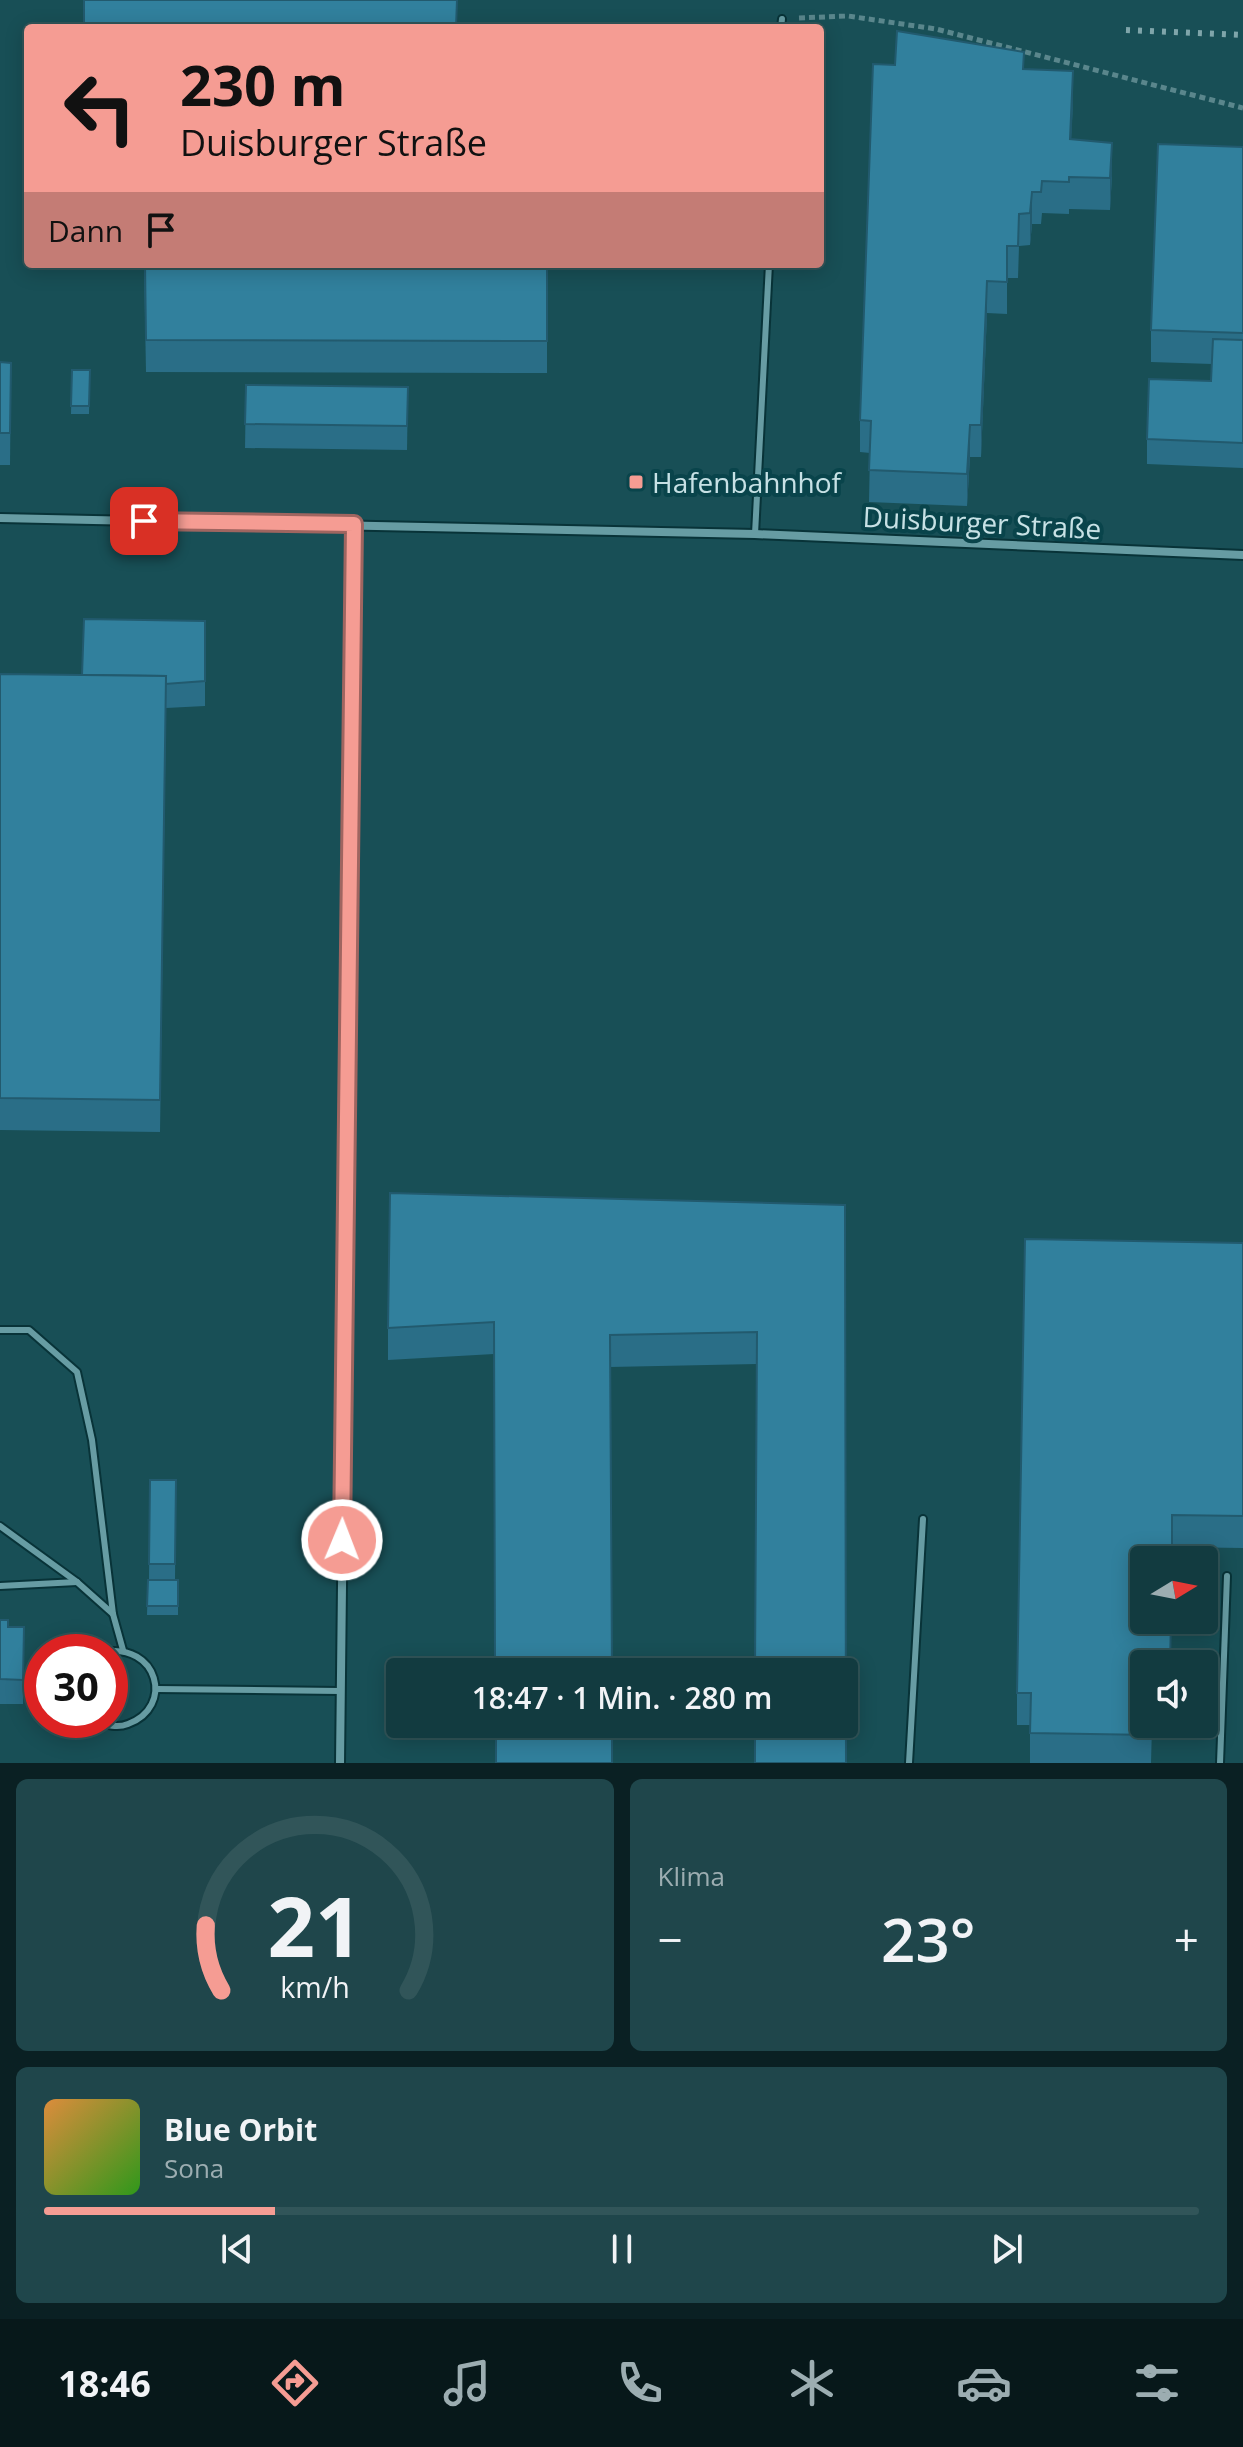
<!DOCTYPE html>
<html lang="de">
<head>
<meta charset="utf-8">
<style>
  :root { --surface:#123b40; --page:#1f464b; --text:#f1f3f6; --muted:#9cadb1; --line:#315559; --accent:#f59c93 }
  body { margin:0; font-family:"Open Sans",sans-serif; background:var(--page); color:var(--text); height:100vh; display:flex; flex-direction:column; font-size:30px; white-space:nowrap }
  * { box-sizing:border-box; margin:0 }
  p { font-size:26px; color:var(--muted) }
  .icon { flex:none; width:44px; height:44px; fill:none; stroke:currentColor; stroke-width:2; stroke-linecap:round; stroke-linejoin:round }
  .map { position:relative; height:1763px; overflow:hidden }
  .panel { display:flex; flex-direction:column; gap:16px; padding:16px; background:#0a2023; flex:1 }
  .panel>* { flex:none }
  .banner { position:absolute; left:24px; top:24px; width:800px; height:244px; border-radius:8px; box-shadow:0 4px 20px #0003,0 0 0 2px var(--line); background:#f59c93; color:#111; overflow:hidden }
  .needle { width:52px; rotate:80deg }
  .fabs { position:absolute; left:1130px; top:1546px; display:grid; gap:16px }
  .fabs a { display:grid; place-items:center; width:88px; height:88px; border-radius:8px; background:var(--surface); box-shadow:0 4px 20px #0003,0 0 0 2px var(--line); font-size:40px }
  .speed { position:absolute; left:24px; top:1634px; display:flex; gap:16px; font-size:40px; font-weight:700; text-align:center }
  .speed>* { display:grid; place-content:center; width:104px; height:104px; border-radius:50%; background:var(--surface); box-shadow:0 4px 20px #0003,0 0 0 2px var(--line); line-height:1 }
  .speed .limit { border:12px solid #d22; background:#fff; color:#111 }
  .pin { position:absolute; display:grid; place-items:center; width:68px; height:68px; color:#fff; margin:-34px; border-radius:16px; box-shadow:0 4px 12px #0006 }
  .me { position:absolute; width:88px; margin:-44px; rotate:1deg; stroke-linejoin:round; filter:drop-shadow(0 0 6px #0008) }
  .turn { display:flex; align-items:center; gap:28px; height:168px; padding:0 24px; font-size:36px }
  .turn .icon { width:104px; height:104px; stroke-width:2.5 }
  .turn b { display:block; font-size:56px; line-height:68px }
  .then { display:flex; align-items:center; height:76px; padding:0 24px; background:#0003; gap:16px; font-size:30px }
  .big { font-size:60px; font-weight:600; line-height:1.1 }
  .panel .tile { flex:1; display:flex; flex-direction:column; justify-content:center; gap:12px; min-width:0; padding:0 28px; border-radius:12px; background:var(--page) }
  .panel .dial { align-items:center; gap:0 }
  .dial svg { height:208px; overflow:visible; fill:none; stroke:var(--line); stroke-width:7; stroke-linecap:round; text-anchor:middle }
  .dial text { fill:var(--text); stroke:none }
  .song { display:flex; align-items:center; gap:24px }
  .cover { width:96px; height:96px; border-radius:12px; background:linear-gradient(135deg,hsl(30 70% 55%),hsl(110 70% 35%)) }
  .played { height:8px; border-radius:4px; background:linear-gradient(90deg,var(--accent) 20%,var(--line) 20%) }
  .keys { display:flex; justify-content:space-around; direction:ltr }
  .heat { display:flex; justify-content:space-between; align-items:center; font-size:44px; direction:ltr }
  .panel .tiles { flex:1; display:grid; gap:16px; grid-template-columns:1fr 1fr }
  .tile:last-child { grid-column:span 2 }
  .trip { position:absolute; left:386px; top:1658px; width:472px; height:80px; border-radius:8px; background:var(--surface); box-shadow:0 4px 20px #0003,0 0 0 2px var(--line); font-weight:600; line-height:80px; text-align:center }
  .menu { display:flex; height:128px; justify-content:space-around; align-items:center; background:#07181a; color:var(--muted) }
  .menu .icon { width:56px; height:56px }
  .menu .selected { color:var(--accent) }
  .menu b { font-size:36px; color:var(--text) }
  .map>svg:first-child { display:block }
  .lines { fill:none; stroke-linecap:round; stroke-linejoin:round }
  .service-casing { stroke:#083338; stroke-width:10 }
  .minor-casing { stroke:#083338; stroke-width:12 }
  .path { stroke:#5a868c; stroke-width:5; stroke-dasharray:6 4; stroke-linecap:butt }
  .service { stroke:#679ca3; stroke-width:6 }
  .minor { stroke:#679ca3; stroke-width:8 }
  .rail { stroke:#7fa5aa; stroke-width:6; stroke-dasharray:4 8; stroke-linecap:butt }
  .wall { fill:#2a6e87 }
  .shaded-wall { fill:#225a6e }
  .building { fill:#31809d; stroke:#225a6e; stroke-width:2 }
  .route-casing { stroke:#9f6560; stroke-width:20 }
  .route { stroke:#f59c93; stroke-width:14 }
  .poi-dot { fill:#f59c93; stroke:#09444b; stroke-width:3 }
  .labels { text-anchor:middle; dominant-baseline:central; stroke-width:8; stroke-linejoin:round; paint-order:stroke }
  .poi-label { font-size:28px; fill:#c7e1e5; stroke:#09444b; text-anchor:start }
  .street-label { font-size:28px; fill:#c7e1e5; stroke:#09444b }
</style>
</head>
<body>
<div class="map">
<svg width="1243" height="1763" viewBox="0 0 1243 1763">
  <rect width="100%" height="100%" fill="#184f56"/>
  <g class="lines">
    <defs>
      <g id="service">
        <path d="M 781,28 L 782,19"/>
        <path d="M 755,534 L 769,264"/>
        <path d="M 0,1330 L 29,1330 L 77,1372 L 92,1440 L 113,1614 L 123,1650"/>
        <path d="M 0,1526 L 77,1582 L 113,1614"/>
        <path d="M 0,1586 L 77,1582"/>
        <path d="M 156,1689 L 340,1691"/>
        <path d="M 98,1720 C 106,1726 118,1728 128,1724 C 175,1707 158,1642 103,1652"/>
        <path d="M 909,1763 L 923,1519"/>
        <path d="M 1220,1763 L 1227,1576"/>
      </g>
      <g id="minor">
        <path d="M 0,518 L 755,534 L 1243,555"/>
        <path d="M 340,1763 L 354,524"/>
      </g>
    </defs>
    <!-- service casing -->
    <use href="#service" class="service-casing"/>
    <!-- minor casing -->
    <use href="#minor" class="minor-casing"/>
    <!-- path -->
    <path class="path" d="M 799,18 L 848,16 L 936,29 L 1243,108"/>
    <!-- service -->
    <use href="#service" class="service"/>
    <!-- minor -->
    <use href="#minor" class="minor"/>
    <!-- rail -->
    <path class="rail" d="M 1126,30 L 1243,35"/>
  </g>
  <!-- wall -->
  <g class="wall">
    <path d="M 1024,69 L 1073,103 L 1071,139 L 1112,175 L 1110,210 L 1069,209 L 1069,214 L 1042,213 L 1041,224 L 1032,224 L 1030,245 L 1019,246 L 1018,278 L 1007,278 L 1007,314 L 987,313 L 981,457 L 970,457 L 967,506 L 869,502 L 870,453 L 860,452 L 860,420 Z"/>
    <path d="M 1243,147 L 1243,468 L 1147,464 L 1147,439 L 1211,381 L 1212,364 L 1151,362 L 1151,330 Z"/>
    <path d="M 144,264 L 547,264 L 547,373 L 146,372 Z"/>
    <path d="M 0,362 L 11,363 L 10,465 L 0,465 Z"/>
    <path d="M 72,370 L 90,370 L 89,414 L 71,414 Z"/>
    <path d="M 246,385 L 408,387 L 407,450 L 245,448 Z"/>
    <path d="M 205,621 L 205,706 L 166,708 L 160,1132 L 0,1130 L 0,674 L 82,675 Z"/>
    <path d="M 845,1205 L 757,1364 L 610,1367 L 494,1354 L 388,1360 L 388,1328 Z"/>
    <path d="M 1243,1243 L 1243,1548 L 1172,1547 L 1144,1664 L 1144,1724 L 1169,1724 L 1169,1726 L 1152,1726 L 1151,1763 L 1030,1763 L 1030,1725 L 1017,1725 L 1017,1693 Z"/>
    <path d="M 150,1480 L 176,1480 L 175,1580 L 178,1580 L 178,1615 L 147,1615 L 148,1580 L 149,1580 Z"/>
    <path d="M 0,1620 L 8,1627 L 24,1627 L 23,1704 L 0,1704 Z"/>
  </g>
  <!-- shaded-wall -->
  <g class="shaded-wall">
    <path d="M 1073,71 L 1073,103 L 1070,171 L 1070,139 Z"/>
    <path d="M 1112,143 L 1112,175 L 1110,210 L 1110,178 Z"/>
    <path d="M 1032,192 L 1032,224 L 1030,245 L 1030,213 Z"/>
    <path d="M 987,281 L 987,313 L 981,457 L 981,425 Z"/>
    <path d="M 970,425 L 970,457 L 967,506 L 967,474 Z"/>
  </g>
  <!-- building -->
  <g class="building">
    <path d="M 84,0 L 457,0 L 456,28 L 84,28 Z"/>
    <path d="M 897,31 L 1024,52 L 1023,69 L 1073,71 L 1070,139 L 1112,143 L 1110,178 L 1069,177 L 1069,182 L 1042,181 L 1041,192 L 1032,192 L 1030,213 L 1019,214 L 1018,246 L 1007,246 L 1007,282 L 987,281 L 981,425 L 970,425 L 967,474 L 869,470 L 871,421 L 860,420 L 873,64 L 895,65 Z"/>
    <path d="M 1158,144 L 1243,147 L 1243,333 L 1151,330 Z"/>
    <path d="M 145,264 L 547,264 L 547,341 L 146,340 Z"/>
    <path d="M 1213,339 L 1243,340 L 1243,443 L 1147,439 L 1149,379 L 1211,381 Z"/>
    <path d="M 0,362 L 11,363 L 10,433 L 0,433 Z"/>
    <path d="M 72,370 L 90,370 L 89,406 L 71,406 Z"/>
    <path d="M 246,385 L 408,387 L 407,426 L 245,424 Z"/>
    <path d="M 84,619 L 205,621 L 205,681 L 165,684 L 166,676 L 82,675 Z"/>
    <path d="M 0,674 L 166,676 L 160,1100 L 0,1098 Z"/>
    <path d="M 390,1193 L 845,1205 L 846,1763 L 755,1763 L 755,1724 L 844,1724 L 844,1672 L 755,1672 L 757,1332 L 610,1335 L 612,1672 L 495,1672 L 494,1322 L 388,1328 Z"/>
    <path d="M 1025,1239 L 1243,1243 L 1243,1516 L 1172,1515 L 1172,1560 L 1144,1560 L 1144,1620 L 1171,1620 L 1170,1664 L 1144,1664 L 1144,1724 L 1151,1724 L 1151,1735 L 1030,1733 L 1031,1693 L 1017,1693 Z"/>
    <path d="M 150,1480 L 176,1480 L 175,1564 L 149,1564 Z"/>
    <path d="M 148,1580 L 178,1580 L 178,1606 L 147,1606 Z"/>
    <path d="M 0,1620 L 8,1620 L 8,1627 L 24,1627 L 23,1680 L 0,1679 Z"/>
    <rect x="496" y="1724" width="116" height="39"/>
  </g>
  <g class="lines">
    <defs>
      <path id="route" d="M 144,521 L 354,524 L 342,1540"/>
    </defs>
    <!-- route casing -->
    <use href="#route" class="route-casing"/>
    <!-- route -->
    <use href="#route" class="route"/>
  </g>
  <!-- markers -->
  <rect class="poi-dot" x="628" y="474" width="16" height="16" rx="4"/>
  <g class="labels">
    <!-- poi labels -->
    <g class="poi-label">
      <text x="652" y="482">Hafenbahnhof</text>
    </g>
    <!-- street labels -->
    <g class="street-label">
      <text transform="translate(982 522) rotate(3)">Duisburger Straße</text>
    </g>
  </g>
</svg>
<div class="fabs">
<a><svg class="needle" viewBox="-14 -14 28 28"><path d="M0-13l5 13h-10z" fill="#e53935"/><path d="M0 13l5-13h-10z" fill="#9cadb1"/></svg></a>
<a><svg class="icon" aria-label="sound" viewBox="0 0 24 24"><path d="M4 9h4l5-4v14l-5-4H4zM17 9q2 3 0 6"/></svg></a>
</div>
<div class="speed"><div class="limit">30</div></div>
<div class="pin" style="left:144px;top:521px;background:#d93025"><svg class="icon" aria-label="arrive" viewBox="0 0 24 24"><path d="M6 21V4h12l-3 4 3 4H6"/></svg></div>
<svg class="me" style="left:342px;top:1540px" viewBox="-20 -20 40 40"><circle r="17" fill="#f59c93" stroke="#fff" stroke-width="3"/><path d="M0-11L8 9 0 5-8 9z" fill="#fff"/></svg>
<div class="trip">18:47 · 1 Min. · 280 m</div>
<div class="banner">
<div class="turn"><svg class="icon" aria-label="left" viewBox="0 0 24 24"><path d="M17 20v-9H6M10 6l-5 5 5 5"/></svg><div><b>230 m</b>Duisburger Straße</div></div>
<div class="then">Dann<svg class="icon" aria-label="arrive" viewBox="0 0 24 24"><path d="M6 21V4h12l-3 4 3 4H6"/></svg></div>
</div>
</div>
<section class="panel">
<div class="tiles">
<div class="tile dial"><svg viewBox="0 0 100 80">
<path d="M14 69A42 42 0 1 1 86 69"/>
<path d="M14 69A42 42 0 0 1 8 44" stroke="#f59c93"/>
<text x="50" y="56" font-size="32" font-weight="700">21</text>
<text x="50" y="72" font-size="11">km/h</text>
</svg></div>
<div class="tile"><p>Klima</p>
<div class="heat"><a>−</a><b class="big">23°</b><a>+</a></div>
</div>
<div class="tile">
<div class="song"><i class="cover"></i><div><b>Blue Orbit</b><p>Sona</p></div></div>
<div class="played"></div>
<div class="keys"><svg class="icon" aria-label="previous" viewBox="0 0 24 24"><path d="M18 5L8 12l10 7zM5 5v14"/></svg><svg class="icon" aria-label="pause" viewBox="0 0 24 24"><path d="M8 5v14M16 5v14"/></svg><svg class="icon" aria-label="next" viewBox="0 0 24 24"><path d="M6 5l10 7-10 7zM19 5v14"/></svg></div>
</div>
</div>
</section>
<nav class="menu">
<b>18:46</b>
<svg class="icon selected" aria-label="directions" viewBox="0 0 24 24"><path d="M12 3l9 9-9 9-9-9zM9 14v-3h6M13 9l2 2-2 2"/></svg>
<svg class="icon" aria-label="music" viewBox="0 0 24 24"><path d="M9 18V5l10-2v13"/><circle cx="6" cy="18" r="3"/><circle cx="16" cy="16" r="3"/></svg>
<svg class="icon" aria-label="phone" viewBox="0 0 24 24"><path d="M5 4h4l2 5-3 2q2 4 5 5l2-3 5 2v4C11 20 4 13 5 4z"/></svg>
<svg class="icon" aria-label="climate" viewBox="0 0 24 24"><path d="M12 3v18M4 7l16 10M4 17L20 7"/></svg>
<svg class="icon" aria-label="car" viewBox="0 0 24 24"><path d="M5 17H2v-5l4-1 3-4h7l3 4 3 1v5h-3M9 17h6M6 11h13"/><circle cx="7" cy="17" r="2"/><circle cx="17" cy="17" r="2"/></svg>
<svg class="icon" aria-label="filters" viewBox="0 0 24 24"><path d="M4 7h16M4 17h16"/><circle cx="9" cy="7" r="2"/><circle cx="15" cy="17" r="2"/></svg>
</nav>
</body>
</html>
